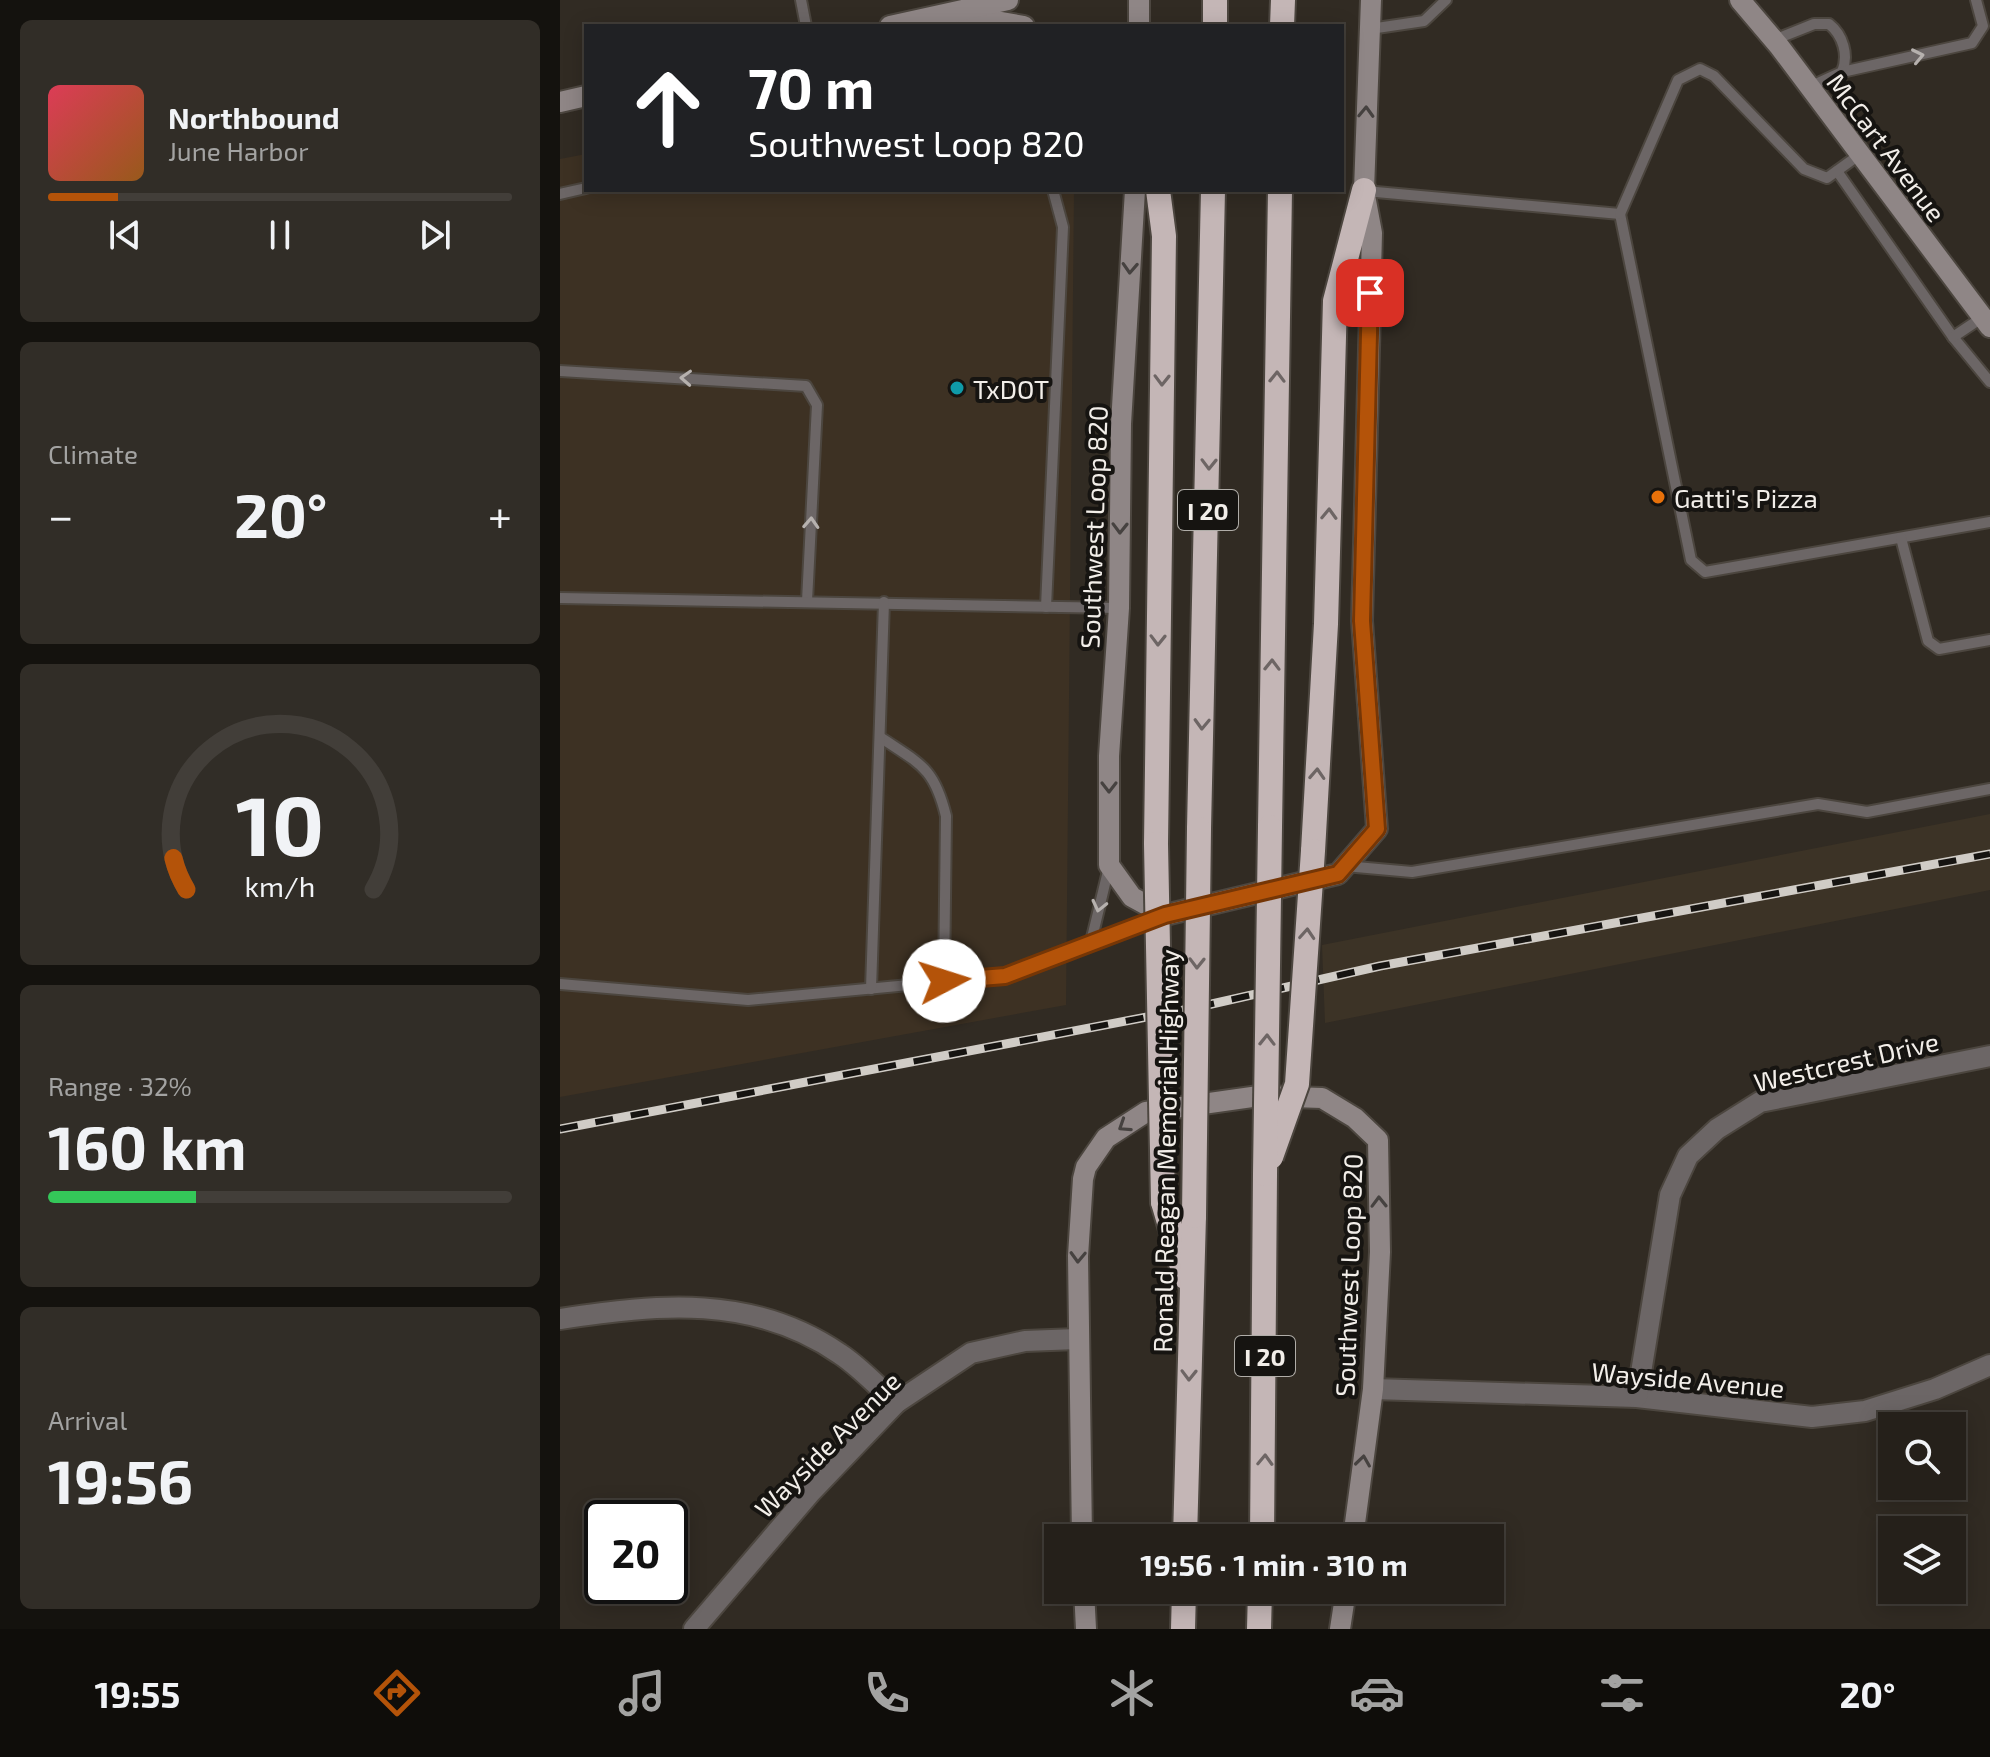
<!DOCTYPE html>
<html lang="en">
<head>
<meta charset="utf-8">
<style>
  :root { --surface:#25201a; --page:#312d27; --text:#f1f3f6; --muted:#a3a3a2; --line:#423e39; --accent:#b45309 }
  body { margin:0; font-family:"Exo 2",sans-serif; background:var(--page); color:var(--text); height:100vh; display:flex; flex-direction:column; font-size:30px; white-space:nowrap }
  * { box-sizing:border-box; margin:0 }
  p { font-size:26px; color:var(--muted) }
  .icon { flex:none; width:44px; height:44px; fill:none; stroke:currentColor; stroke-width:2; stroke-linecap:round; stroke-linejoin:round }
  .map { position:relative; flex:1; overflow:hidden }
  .drawer { display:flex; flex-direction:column; gap:20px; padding:20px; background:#14120e; width:560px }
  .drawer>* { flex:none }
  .banner { position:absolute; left:24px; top:24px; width:760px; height:168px; border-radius:0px; box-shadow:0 4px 20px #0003,0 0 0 2px var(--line); background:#202124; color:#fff; overflow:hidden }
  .tools { position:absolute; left:1318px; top:1412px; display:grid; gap:16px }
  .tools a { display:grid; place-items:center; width:88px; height:88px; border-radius:0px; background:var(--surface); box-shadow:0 4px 20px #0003,0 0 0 2px var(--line); font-size:40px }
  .speed { position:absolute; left:24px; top:1500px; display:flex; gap:16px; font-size:40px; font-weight:700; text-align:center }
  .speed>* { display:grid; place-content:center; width:104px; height:104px; border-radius:50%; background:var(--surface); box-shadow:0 4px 20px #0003,0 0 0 2px var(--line); line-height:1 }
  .speed .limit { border:4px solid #111; border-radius:12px; background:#fff; color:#111 }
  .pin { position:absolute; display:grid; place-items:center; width:68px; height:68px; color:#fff; margin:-34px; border-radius:16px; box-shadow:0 4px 12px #0006 }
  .me { position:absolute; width:88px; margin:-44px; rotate:85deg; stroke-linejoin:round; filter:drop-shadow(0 0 6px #0008) }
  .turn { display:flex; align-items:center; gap:28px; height:168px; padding:0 32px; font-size:36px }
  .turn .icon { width:104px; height:104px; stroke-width:2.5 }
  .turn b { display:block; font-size:56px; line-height:68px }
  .big { font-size:60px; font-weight:700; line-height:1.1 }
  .drawer .widget { flex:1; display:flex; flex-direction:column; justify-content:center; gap:12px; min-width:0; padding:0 28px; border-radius:12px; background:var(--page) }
  .drawer .dial { align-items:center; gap:0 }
  .dial svg { height:208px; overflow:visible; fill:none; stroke:var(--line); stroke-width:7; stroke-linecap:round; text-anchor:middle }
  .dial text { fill:var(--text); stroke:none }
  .song { display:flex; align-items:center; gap:24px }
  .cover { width:96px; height:96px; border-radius:12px; background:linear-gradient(135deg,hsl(350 70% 55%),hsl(30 70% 35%)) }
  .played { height:8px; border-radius:4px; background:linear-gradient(90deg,var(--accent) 15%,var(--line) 15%) }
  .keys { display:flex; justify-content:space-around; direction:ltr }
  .heat { display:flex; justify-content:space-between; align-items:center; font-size:44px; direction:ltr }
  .charge { height:12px; border-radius:6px; background:linear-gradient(90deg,#34c759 32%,var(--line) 0) }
  .trip { position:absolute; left:484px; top:1524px; width:460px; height:80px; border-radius:0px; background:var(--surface); box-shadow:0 4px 20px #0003,0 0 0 2px var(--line); font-weight:700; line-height:80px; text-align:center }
  .tab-bar { display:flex; height:128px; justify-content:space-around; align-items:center; background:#0f0d0a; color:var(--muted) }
  .tab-bar .icon { width:56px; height:56px }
  .tab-bar .on { color:var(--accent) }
  .tab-bar b { font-size:36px; color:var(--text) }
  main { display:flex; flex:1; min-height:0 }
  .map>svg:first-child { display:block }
  .commercial { fill:#3d3123 }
  .built { fill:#3c3326 }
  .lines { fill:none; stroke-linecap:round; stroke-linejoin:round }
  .lane-casing { stroke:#4c463f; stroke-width:14 }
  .street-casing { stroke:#4c463f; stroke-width:24 }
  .secondary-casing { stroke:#4c463f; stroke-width:24 }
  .highway-casing { stroke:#4c463f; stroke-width:28 }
  .lane { stroke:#6c6666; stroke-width:10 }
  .street { stroke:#6c6666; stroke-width:20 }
  .secondary { stroke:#8f8686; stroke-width:20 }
  .highway { stroke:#c4b6b6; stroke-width:24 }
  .rail-casing { stroke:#d0ccc6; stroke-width:9 }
  .rail { stroke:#161411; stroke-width:6; stroke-dasharray:18; stroke-linecap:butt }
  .highway-bridge-casing { stroke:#4c463f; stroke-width:28; stroke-linecap:butt }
  .highway-bridge { stroke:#c4b6b6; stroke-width:24 }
  .oneway { stroke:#b6b1ae }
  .oneway2 { stroke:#464240 }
  .oneway3 { stroke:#6d6564 }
  .route-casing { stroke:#753606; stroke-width:20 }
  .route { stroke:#b45309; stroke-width:14 }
  .culture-dot { fill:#0f9aa8; stroke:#161411; stroke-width:3 }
  .food-dot { fill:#e8710a; stroke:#161411; stroke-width:3 }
  .labels { text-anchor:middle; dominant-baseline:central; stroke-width:8; stroke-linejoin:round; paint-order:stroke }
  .shield { fill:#161411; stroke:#b0ada8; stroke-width:2 }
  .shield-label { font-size:24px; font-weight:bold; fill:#f2eee9 }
  .street-label { font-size:26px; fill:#f2eee9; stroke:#161411 }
  .poi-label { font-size:26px; fill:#f2eee9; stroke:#161411; text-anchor:start }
</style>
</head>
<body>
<main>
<section class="drawer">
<div class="widget">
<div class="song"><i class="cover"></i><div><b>Northbound</b><p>June Harbor</p></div></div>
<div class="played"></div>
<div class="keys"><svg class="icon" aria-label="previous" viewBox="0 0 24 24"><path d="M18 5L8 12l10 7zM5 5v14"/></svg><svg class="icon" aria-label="pause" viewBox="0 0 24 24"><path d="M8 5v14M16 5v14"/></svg><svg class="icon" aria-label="next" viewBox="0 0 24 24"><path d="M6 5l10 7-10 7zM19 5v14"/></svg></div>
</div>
<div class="widget"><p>Climate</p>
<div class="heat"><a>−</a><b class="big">20°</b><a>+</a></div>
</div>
<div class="widget dial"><svg viewBox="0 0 100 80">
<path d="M14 69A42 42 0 1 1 86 69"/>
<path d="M14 69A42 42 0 0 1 9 57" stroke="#b45309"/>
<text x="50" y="56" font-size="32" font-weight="700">10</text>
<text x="50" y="72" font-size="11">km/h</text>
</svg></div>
<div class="widget"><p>Range · 32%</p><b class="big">160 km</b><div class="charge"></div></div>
<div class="widget"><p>Arrival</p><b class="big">19:56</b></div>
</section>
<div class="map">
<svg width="1430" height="1629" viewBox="0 0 1430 1629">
  <rect width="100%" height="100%" fill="#312b23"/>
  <!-- commercial -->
  <path class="commercial" d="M 26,154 L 26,190 L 514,190 L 506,1005 L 0,1097 L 0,159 Z"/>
  <!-- built -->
  <path class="built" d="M 1430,814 L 1430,890 L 765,1023 L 762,945 Z"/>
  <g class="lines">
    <defs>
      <g id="lane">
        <path d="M 241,0 L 246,26"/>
        <path d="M 810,29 L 864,21 L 886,0"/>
        <path d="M 1214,40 L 1254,24 L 1269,24 C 1283,35 1289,55 1282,72 L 1249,87"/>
        <path d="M 1282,72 L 1412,43 L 1423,26 L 1416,0"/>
        <path d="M 1277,171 L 1393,337 L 1430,382"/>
        <path d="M 805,191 L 1060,214 L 1131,560 L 1145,572 L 1430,522"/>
        <path d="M 0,194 L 26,188"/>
        <path d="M 1060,214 L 1118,80 L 1140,69 L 1154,76 L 1244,169 L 1267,178 L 1299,155"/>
        <path d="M 1393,337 L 1423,317"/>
        <path d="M 0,371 L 246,386 L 257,405 L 247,601"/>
        <path d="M 1341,538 L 1368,641 L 1379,649 L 1430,640"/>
        <path d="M 0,598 L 559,608"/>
        <path d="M 486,607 L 503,227 L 493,190"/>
        <path d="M 320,737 C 360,764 374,767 386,816 L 384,981"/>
        <path d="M 785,866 L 852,872 L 1258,804 L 1307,812 L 1430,789"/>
        <path d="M 530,946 L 549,867"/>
        <path d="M 0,984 L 188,1000 L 445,976 L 598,919"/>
        <path d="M 311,989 L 324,602"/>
      </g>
      <g id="street">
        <path d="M 0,1319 C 98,1304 193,1294 280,1354 C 300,1367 318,1387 336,1403"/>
        <path d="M 813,1389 L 1077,1397 L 1252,1417 L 1305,1411 L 1375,1389 L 1430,1365"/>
        <path d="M 1077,1397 L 1110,1195 L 1128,1156 L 1157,1129 L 1200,1102 L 1430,1056"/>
        <path d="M 134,1629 L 251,1492 L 336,1403 L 411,1353 L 465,1341 L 517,1339"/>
      </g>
      <g id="secondary">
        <path d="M 1180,0 L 1219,46 L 1430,327"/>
        <path d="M 401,15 L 464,26"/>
        <path d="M 330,26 L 448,0"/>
        <path d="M 579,26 L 579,0"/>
        <path d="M 0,102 L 26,96"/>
        <path d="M 575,190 L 561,424 L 559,608 L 549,756 L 549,865 L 572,897 L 605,915 L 778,874 L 817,829 L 802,621 L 812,233 L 804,190 L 811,0"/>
        <path d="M 522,1538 L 518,1256 L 523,1179 L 526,1167 L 546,1138 L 586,1112 L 699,1096 L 762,1098 L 795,1118 L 818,1140 L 820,1252 L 813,1389 L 793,1538"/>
        <path d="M 524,1590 L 526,1629"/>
        <path d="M 780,1629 L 786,1590"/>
      </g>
      <g id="highway">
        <path d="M 655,26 L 655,0"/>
        <path d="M 722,26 L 723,0"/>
        <path d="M 710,827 L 720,190"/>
        <path d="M 639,829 L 653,190"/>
        <path d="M 596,844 L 604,236 L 598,190"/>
        <path d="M 753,851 L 766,624 L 775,301 L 804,190"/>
        <path d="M 603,1202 L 625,1277"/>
        <path d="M 625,1538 L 634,1216"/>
        <path d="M 702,1538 L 705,1174"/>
        <path d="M 623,1629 L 624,1590"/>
        <path d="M 699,1629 L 700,1590"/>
      </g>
    </defs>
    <!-- lane casing -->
    <use href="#lane" class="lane-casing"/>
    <!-- street casing -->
    <use href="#street" class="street-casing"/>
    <!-- secondary casing -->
    <use href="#secondary" class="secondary-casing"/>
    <!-- highway casing -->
    <use href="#highway" class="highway-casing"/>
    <!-- lane -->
    <use href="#lane" class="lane"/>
    <!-- street -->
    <use href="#street" class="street"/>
    <!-- secondary -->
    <use href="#secondary" class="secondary"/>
    <!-- highway -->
    <use href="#highway" class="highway"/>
    <defs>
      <path id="rail" d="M 0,1129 L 634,1008 L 820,966 L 1430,854"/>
    </defs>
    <!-- rail casing -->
    <use href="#rail" class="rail-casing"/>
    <!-- rail -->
    <use href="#rail" class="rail"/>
    <defs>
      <g id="highway-bridge">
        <path d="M 596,844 L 603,1202"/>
        <path d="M 711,1157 L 737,1084 L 753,851"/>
        <path d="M 705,1174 L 710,827"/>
        <path d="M 634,1216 L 639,829"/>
      </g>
    </defs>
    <!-- highway-bridge casing -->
    <use href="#highway-bridge" class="highway-bridge-casing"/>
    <!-- highway-bridge -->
    <use href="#highway-bridge" class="highway-bridge"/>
  </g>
  <!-- one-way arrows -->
  <defs><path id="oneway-chevron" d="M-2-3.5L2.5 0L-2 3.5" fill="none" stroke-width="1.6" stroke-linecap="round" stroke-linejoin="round" transform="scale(2)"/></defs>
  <g class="oneway">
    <use href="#oneway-chevron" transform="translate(1358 56) rotate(-12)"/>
    <use href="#oneway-chevron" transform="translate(126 378) rotate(-177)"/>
    <use href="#oneway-chevron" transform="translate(251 523) rotate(-87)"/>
    <use href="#oneway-chevron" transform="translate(539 906) rotate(103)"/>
  </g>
  <g class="oneway2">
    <use href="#oneway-chevron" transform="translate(806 112) rotate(-88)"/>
    <use href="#oneway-chevron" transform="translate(570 268) rotate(93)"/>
    <use href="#oneway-chevron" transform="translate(560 528) rotate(91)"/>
    <use href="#oneway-chevron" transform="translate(549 787) rotate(90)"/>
    <use href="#oneway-chevron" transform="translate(564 1126) rotate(147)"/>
    <use href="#oneway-chevron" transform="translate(819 1202) rotate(-91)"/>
    <use href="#oneway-chevron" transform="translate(518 1257) rotate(92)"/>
    <use href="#oneway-chevron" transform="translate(803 1461) rotate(-82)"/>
  </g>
  <g class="oneway3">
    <use href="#oneway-chevron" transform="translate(717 377) rotate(-89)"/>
    <use href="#oneway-chevron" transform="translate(602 380) rotate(91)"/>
    <use href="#oneway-chevron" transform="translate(649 464) rotate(91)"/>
    <use href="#oneway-chevron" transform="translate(769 514) rotate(-88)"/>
    <use href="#oneway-chevron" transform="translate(598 640) rotate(91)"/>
    <use href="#oneway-chevron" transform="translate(712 665) rotate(-89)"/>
    <use href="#oneway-chevron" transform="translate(642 724) rotate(92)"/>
    <use href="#oneway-chevron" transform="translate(757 774) rotate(-87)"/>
    <use href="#oneway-chevron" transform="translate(747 934) rotate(-86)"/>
    <use href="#oneway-chevron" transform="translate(637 963) rotate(91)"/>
    <use href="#oneway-chevron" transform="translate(707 1040) rotate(-89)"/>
    <use href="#oneway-chevron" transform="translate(629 1375) rotate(91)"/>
    <use href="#oneway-chevron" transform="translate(705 1460) rotate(-88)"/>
  </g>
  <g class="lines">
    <defs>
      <path id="route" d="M 384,981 L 445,976 L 605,915 L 778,874 L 817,829 L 802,621 L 810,293"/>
    </defs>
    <!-- route casing -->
    <use href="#route" class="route-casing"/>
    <!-- route -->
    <use href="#route" class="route"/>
  </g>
  <!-- markers -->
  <circle class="culture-dot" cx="397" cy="388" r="8"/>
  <circle class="food-dot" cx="1098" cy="497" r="8"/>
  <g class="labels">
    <!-- shield labels -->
    <g class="shield">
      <rect x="618" y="490" width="60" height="40" rx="6"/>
      <rect x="675" y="1336" width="60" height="40" rx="6"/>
    </g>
    <g class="shield-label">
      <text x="648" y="510">I 20</text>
      <text x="705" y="1356">I 20</text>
    </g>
    <!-- street labels -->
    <g class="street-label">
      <text transform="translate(1327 147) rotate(53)">McCart Avenue</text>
      <text transform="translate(533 527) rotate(-88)">Southwest Loop 820</text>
      <text transform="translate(1286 1061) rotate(-13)">Westcrest Drive</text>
      <text transform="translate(605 1151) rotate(-89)">Ronald Reagan Memorial Highway</text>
      <text transform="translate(788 1275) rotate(-88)">Southwest Loop 820</text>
      <text transform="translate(1128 1379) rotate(5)">Wayside Avenue</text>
      <text transform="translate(267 1444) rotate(-45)">Wayside Avenue</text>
    </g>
    <!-- poi labels -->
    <g class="poi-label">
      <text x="413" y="388">TxDOT</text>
      <text x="1114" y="497">Gatti's Pizza</text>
    </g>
  </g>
</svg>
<div class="tools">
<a><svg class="icon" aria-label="search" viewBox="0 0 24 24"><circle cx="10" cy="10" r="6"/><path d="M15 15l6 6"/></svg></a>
<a><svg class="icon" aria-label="layers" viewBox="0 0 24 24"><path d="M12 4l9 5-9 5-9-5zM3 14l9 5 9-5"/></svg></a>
</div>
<div class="speed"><div class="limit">20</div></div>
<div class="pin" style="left:810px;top:293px;background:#d93025"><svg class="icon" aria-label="arrive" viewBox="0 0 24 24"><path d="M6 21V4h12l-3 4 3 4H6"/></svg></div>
<svg class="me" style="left:384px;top:981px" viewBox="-20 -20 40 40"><circle r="19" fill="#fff"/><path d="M0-13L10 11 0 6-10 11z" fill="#b45309"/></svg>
<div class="trip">19:56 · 1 min · 310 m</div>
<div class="banner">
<div class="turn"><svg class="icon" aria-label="ahead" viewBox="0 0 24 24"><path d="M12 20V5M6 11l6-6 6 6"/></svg><div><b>70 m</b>Southwest Loop 820</div></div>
</div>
</div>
</main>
<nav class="tab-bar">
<b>19:55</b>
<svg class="icon on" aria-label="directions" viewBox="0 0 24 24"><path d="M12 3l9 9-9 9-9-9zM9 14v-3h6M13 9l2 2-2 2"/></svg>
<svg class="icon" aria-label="music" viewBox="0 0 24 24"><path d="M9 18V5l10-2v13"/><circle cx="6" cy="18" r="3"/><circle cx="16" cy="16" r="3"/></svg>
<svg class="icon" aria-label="phone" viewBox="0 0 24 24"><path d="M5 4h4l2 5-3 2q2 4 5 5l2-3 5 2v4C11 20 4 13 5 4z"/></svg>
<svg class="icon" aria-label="climate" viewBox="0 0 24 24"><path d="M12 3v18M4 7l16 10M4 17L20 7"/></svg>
<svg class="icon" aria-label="car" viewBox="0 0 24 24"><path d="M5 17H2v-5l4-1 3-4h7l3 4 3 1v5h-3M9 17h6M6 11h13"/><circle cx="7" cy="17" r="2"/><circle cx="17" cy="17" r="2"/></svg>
<svg class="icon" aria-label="filters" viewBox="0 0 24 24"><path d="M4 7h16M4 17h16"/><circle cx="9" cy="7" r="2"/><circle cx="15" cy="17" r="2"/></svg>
<b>20°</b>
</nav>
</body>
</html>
